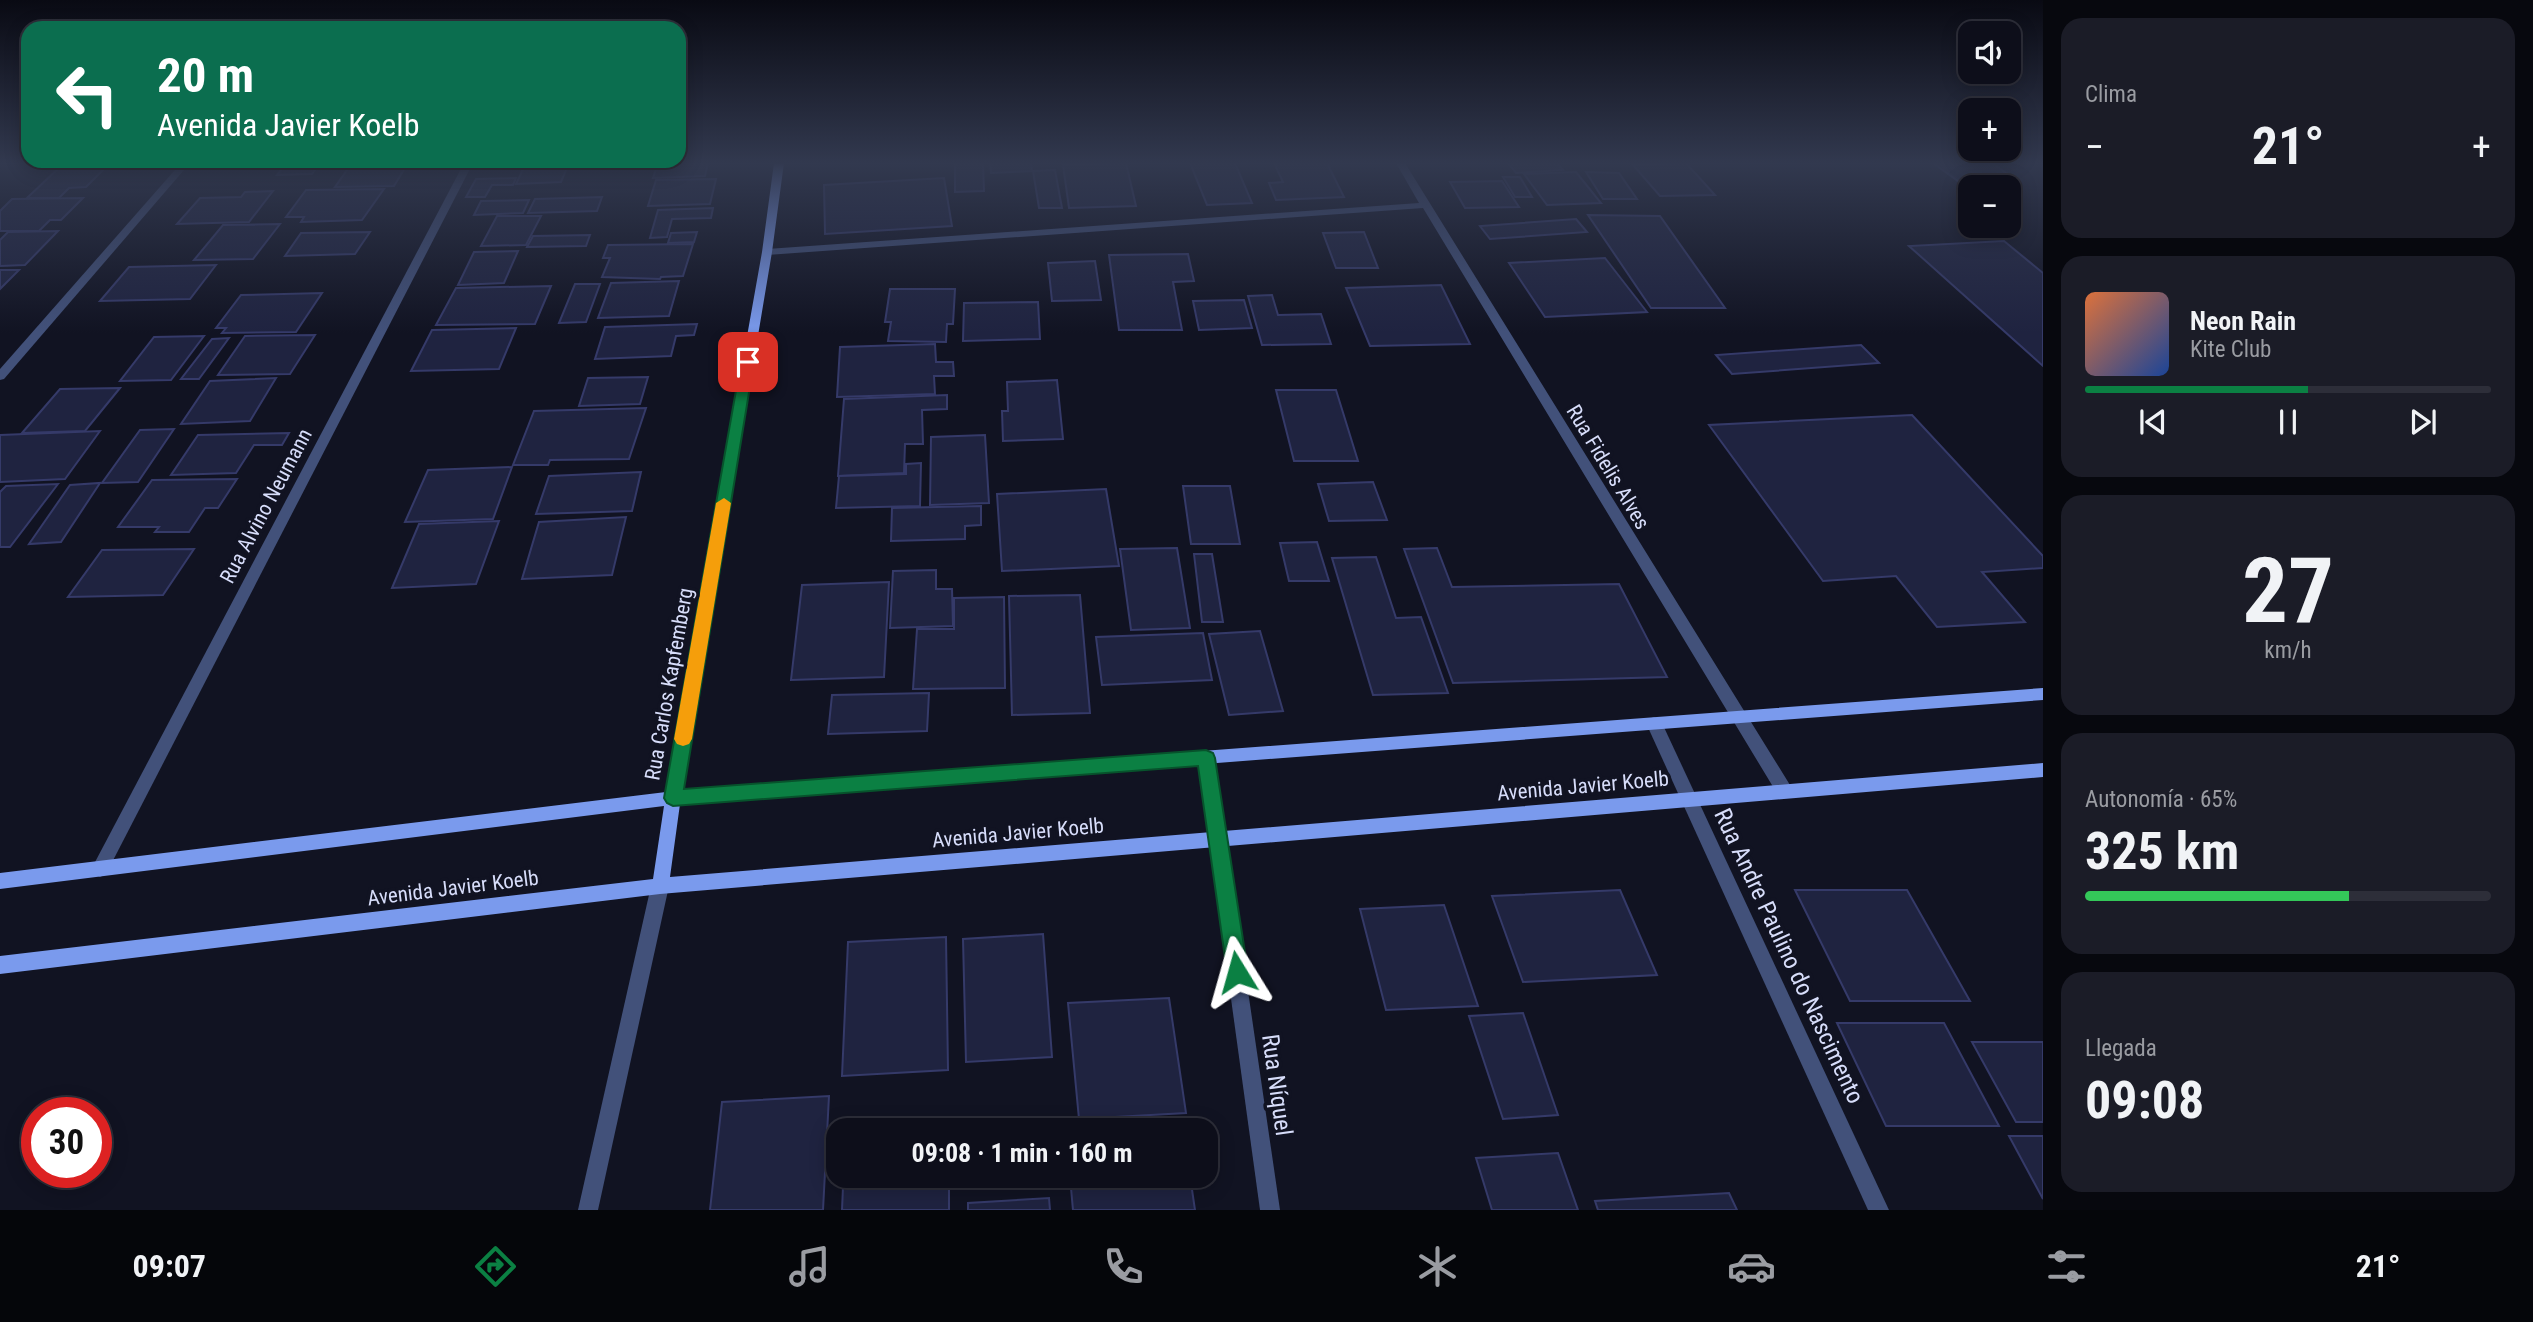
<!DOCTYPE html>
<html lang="es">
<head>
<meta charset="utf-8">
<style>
  :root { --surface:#0d0e1a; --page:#1b1c27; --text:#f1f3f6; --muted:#9a9ca2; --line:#2d2e39; --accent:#0b8043 }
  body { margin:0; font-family:"Roboto Condensed",sans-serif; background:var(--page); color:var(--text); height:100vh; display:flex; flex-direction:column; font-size:26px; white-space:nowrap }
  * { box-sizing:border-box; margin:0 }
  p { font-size:23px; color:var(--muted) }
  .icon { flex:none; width:38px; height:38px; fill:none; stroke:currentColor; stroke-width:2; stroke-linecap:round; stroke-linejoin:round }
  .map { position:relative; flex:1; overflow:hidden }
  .panel { display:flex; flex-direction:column; gap:18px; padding:18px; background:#07080e; width:490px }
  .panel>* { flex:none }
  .top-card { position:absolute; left:21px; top:21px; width:665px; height:147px; border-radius:21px; box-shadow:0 4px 18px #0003,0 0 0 2px var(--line); background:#0b6e4f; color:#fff; overflow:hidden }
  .controls { position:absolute; left:1958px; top:21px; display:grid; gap:14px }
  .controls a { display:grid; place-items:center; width:63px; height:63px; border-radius:14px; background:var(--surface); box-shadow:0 4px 18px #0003,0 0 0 2px var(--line); font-size:35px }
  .speed { position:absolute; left:21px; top:1097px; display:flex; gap:14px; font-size:35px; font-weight:700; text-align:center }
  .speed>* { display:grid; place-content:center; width:91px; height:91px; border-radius:50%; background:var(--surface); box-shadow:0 4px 18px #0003,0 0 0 2px var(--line); line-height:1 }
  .speed .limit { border:10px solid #d22; background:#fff; color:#111 }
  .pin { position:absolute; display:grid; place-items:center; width:60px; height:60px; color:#fff; margin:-30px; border-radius:14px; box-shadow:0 4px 10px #0006 }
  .me { position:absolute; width:77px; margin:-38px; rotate:352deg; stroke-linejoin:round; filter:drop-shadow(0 0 5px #0008) }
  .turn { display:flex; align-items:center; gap:24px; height:147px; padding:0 21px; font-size:32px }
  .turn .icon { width:91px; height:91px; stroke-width:2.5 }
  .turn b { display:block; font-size:49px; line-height:60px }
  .big { font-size:52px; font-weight:700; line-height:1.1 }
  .panel .widget { flex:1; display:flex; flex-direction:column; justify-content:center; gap:10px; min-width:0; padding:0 24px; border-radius:21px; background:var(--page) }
  .panel .dial { align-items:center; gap:0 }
  .dial b { font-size:91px; line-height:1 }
  .song { display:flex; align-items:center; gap:21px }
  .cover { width:84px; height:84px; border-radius:10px; background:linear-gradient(135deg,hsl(20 70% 55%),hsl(220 70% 35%)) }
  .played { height:7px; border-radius:4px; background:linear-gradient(90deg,var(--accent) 55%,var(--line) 55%) }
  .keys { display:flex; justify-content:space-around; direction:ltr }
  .heat { display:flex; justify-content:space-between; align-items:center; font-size:38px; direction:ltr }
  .charge { height:10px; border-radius:5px; background:linear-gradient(90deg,#34c759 65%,var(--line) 0) }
  .trip { position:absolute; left:826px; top:1118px; width:392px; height:70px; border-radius:21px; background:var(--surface); box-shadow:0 4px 18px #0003,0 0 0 2px var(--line); font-weight:700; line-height:70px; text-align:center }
  .dock { display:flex; height:112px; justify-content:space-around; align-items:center; background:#05060a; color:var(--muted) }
  .dock .icon { width:49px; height:49px }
  .dock .selected { color:var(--accent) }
  .dock b { font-size:32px; color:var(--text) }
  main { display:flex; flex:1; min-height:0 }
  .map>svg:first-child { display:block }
  .building { fill:#1f2340; stroke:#353a69; stroke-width:2 }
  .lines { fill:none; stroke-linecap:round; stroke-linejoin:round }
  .street { fill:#42517a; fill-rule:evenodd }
  .secondary { fill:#7a9aed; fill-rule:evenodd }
  .route { fill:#0b8043; stroke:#07532c; stroke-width:2 }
  .slow { fill:#f59e0b }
  .labels { text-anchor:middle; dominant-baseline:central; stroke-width:7; stroke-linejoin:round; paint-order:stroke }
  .street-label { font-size:21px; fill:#d7ddfa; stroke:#111322 }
  .near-street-label { font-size:24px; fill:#d7ddfa; stroke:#111322 }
</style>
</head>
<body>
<main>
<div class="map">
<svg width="2043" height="1210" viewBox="0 0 2043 1210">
  <rect width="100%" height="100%" fill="#111322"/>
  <!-- building -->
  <g class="building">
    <path d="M 64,163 L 110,163 L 86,187 L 69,188 L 59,198 L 27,198 Z"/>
    <path d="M 320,163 L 312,174 L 277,175 L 286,164 Z"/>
    <path d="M 352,163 L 408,163 L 394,186 L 335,187 Z"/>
    <path d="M 526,163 L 569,163 L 561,182 L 516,184 Z"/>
    <path d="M 658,163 L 708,163 L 705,176 L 653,178 Z"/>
    <path d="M 955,163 L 983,163 L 984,191 L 955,192 Z"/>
    <path d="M 990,163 L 1031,163 L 1032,171 L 991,173 Z"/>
    <path d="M 1126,163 L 1136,206 L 1069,208 L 1063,165 Z"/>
    <path d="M 1190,163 L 1235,163 L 1252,203 L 1207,205 Z"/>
    <path d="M 1274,163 L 1327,163 L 1344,197 L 1276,200 L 1269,183 L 1283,182 Z"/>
    <path d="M 1508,163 L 1557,163 L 1563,170 L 1516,173 Z"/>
    <path d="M 1686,163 L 1715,195 L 1660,196 L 1633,165 Z"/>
    <path d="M 1933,163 L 1992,163 L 2016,180 L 1962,184 Z"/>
    <path d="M 1055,170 L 1062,208 L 1039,208 L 1033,171 Z"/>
    <path d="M 1576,172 L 1601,203 L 1547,205 L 1524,174 Z"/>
    <path d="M 1586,172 L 1619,173 L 1637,199 L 1603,199 Z"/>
    <path d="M 1503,177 L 1520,177 L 1532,197 L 1515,197 Z"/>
    <path d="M 516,178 L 513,185 L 492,185 L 485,197 L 466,197 L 476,179 Z"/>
    <path d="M 944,178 L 952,226 L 825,234 L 824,185 Z"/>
    <path d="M 716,179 L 710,204 L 648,206 L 656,180 Z"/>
    <path d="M 1502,181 L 1519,207 L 1465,208 L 1450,182 Z"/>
    <path d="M 384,189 L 362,220 L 301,222 L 304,217 L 286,217 L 306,190 Z"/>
    <path d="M 273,191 L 249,222 L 177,224 L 200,198 L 241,197 L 245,192 Z"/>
    <path d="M 602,197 L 597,211 L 528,213 L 535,199 Z"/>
    <path d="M 83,198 L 61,220 L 50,220 L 39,231 L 0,231 L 0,211 L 12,199 Z"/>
    <path d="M 529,200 L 523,213 L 474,215 L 481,201 Z"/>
    <path d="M 713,208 L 711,218 L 672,219 L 667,237 L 650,238 L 658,210 Z"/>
    <path d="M 1588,215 L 1660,216 L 1725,308 L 1651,308 Z"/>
    <path d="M 497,216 L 541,216 L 526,245 L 481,246 Z"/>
    <path d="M 1576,219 L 1587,232 L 1490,239 L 1480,226 Z"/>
    <path d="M 280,224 L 253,259 L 194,260 L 223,225 Z"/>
    <path d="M 58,231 L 25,265 L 0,266 L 0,240 L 8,232 Z"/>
    <path d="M 370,232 L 355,254 L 285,256 L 301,233 Z"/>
    <path d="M 697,232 L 694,242 L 668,243 L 671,233 Z"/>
    <path d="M 1364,232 L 1378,268 L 1336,268 L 1323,233 Z"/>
    <path d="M 590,235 L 586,246 L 527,247 L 533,236 Z"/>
    <path d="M 2004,241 L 2043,273 L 2043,366 L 1909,246 Z"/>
    <path d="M 693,244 L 683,276 L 661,277 L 660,279 L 602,277 L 610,258 L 603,258 L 608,245 Z"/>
    <path d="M 518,251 L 504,283 L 458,285 L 474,252 Z"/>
    <path d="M 1188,254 L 1194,281 L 1173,282 L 1182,330 L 1119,330 L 1109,255 Z"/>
    <path d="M 1605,258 L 1647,312 L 1545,317 L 1509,263 Z"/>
    <path d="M 1095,261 L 1101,300 L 1052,301 L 1048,263 Z"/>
    <path d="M 216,265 L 190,299 L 100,301 L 129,267 Z"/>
    <path d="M 0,270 L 19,270 L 0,289 Z"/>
    <path d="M 679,281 L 669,316 L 598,318 L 611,283 Z"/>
    <path d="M 575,284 L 600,284 L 586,322 L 559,323 Z"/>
    <path d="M 1441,285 L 1470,344 L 1370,346 L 1346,288 Z"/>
    <path d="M 551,286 L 535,324 L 436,325 L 456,288 Z"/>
    <path d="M 890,289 L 955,289 L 953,324 L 947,324 L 946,342 L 888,341 L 891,322 L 885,322 Z"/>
    <path d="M 322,293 L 296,332 L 222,333 L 226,328 L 216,328 L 241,295 Z"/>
    <path d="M 1272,295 L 1278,315 L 1321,314 L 1331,344 L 1262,345 L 1248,296 Z"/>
    <path d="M 1244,300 L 1252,328 L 1199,330 L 1193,301 Z"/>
    <path d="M 1038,302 L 1040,339 L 963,341 L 964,303 Z"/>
    <path d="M 697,324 L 694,335 L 676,336 L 671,356 L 595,359 L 605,327 Z"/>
    <path d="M 516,328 L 499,369 L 411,371 L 432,330 Z"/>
    <path d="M 315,335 L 290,374 L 218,375 L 245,336 Z"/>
    <path d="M 204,336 L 171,380 L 120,381 L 154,337 Z"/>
    <path d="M 229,338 L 199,379 L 181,379 L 212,339 Z"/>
    <path d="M 935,344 L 936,362 L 953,362 L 954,376 L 934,376 L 935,394 L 837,397 L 840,347 Z"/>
    <path d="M 1861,345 L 1879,363 L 1732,374 L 1716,355 Z"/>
    <path d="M 648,377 L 640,404 L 579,406 L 588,378 Z"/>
    <path d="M 276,378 L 250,421 L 181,424 L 210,381 Z"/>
    <path d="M 1057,380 L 1063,439 L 1003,441 L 1002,411 L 1008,411 L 1007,382 Z"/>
    <path d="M 120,388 L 85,431 L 22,433 L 60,389 Z"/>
    <path d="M 1276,390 L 1336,390 L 1358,461 L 1294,461 Z"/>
    <path d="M 947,395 L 947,409 L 922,410 L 923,444 L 905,444 L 904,473 L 838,476 L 844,399 Z"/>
    <path d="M 646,408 L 629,459 L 550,460 L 548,465 L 513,465 L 534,411 Z"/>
    <path d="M 1912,415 L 2043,556 L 2043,568 L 1982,572 L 2025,622 L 1937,627 L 1896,576 L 1823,581 L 1709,425 Z"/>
    <path d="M 174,429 L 138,482 L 102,483 L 140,430 Z"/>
    <path d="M 100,431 L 65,479 L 0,482 L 0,435 Z"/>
    <path d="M 289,433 L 282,445 L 254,445 L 236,473 L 171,475 L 198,435 Z"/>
    <path d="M 985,435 L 989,503 L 930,505 L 931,437 Z"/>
    <path d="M 921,463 L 920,506 L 836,508 L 839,476 L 906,474 L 906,464 Z"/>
    <path d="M 512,467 L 493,519 L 405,522 L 428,470 Z"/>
    <path d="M 641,472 L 632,511 L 536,514 L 549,476 Z"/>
    <path d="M 237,479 L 218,508 L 205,508 L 189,532 L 155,532 L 159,527 L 118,527 L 152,480 Z"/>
    <path d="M 1373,482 L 1387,520 L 1329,521 L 1318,484 Z"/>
    <path d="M 100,483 L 61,542 L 29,544 L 70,485 Z"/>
    <path d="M 58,484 L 10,547 L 0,547 L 0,492 L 6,486 Z"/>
    <path d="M 1183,486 L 1230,486 L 1240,544 L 1191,544 Z"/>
    <path d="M 1106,489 L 1119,566 L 1002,571 L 997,494 Z"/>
    <path d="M 981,506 L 981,525 L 965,526 L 965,539 L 891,541 L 892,508 Z"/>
    <path d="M 626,517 L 612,575 L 522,579 L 539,522 Z"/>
    <path d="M 499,521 L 476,584 L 392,588 L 419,524 Z"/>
    <path d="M 1317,542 L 1329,581 L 1289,581 L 1280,543 Z"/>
    <path d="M 1177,548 L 1190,628 L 1131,630 L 1120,549 Z"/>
    <path d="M 1437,548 L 1452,587 L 1619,584 L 1667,677 L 1453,683 L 1404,549 Z"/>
    <path d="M 194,549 L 163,595 L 68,597 L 102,550 Z"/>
    <path d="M 1194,554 L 1212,554 L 1223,622 L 1202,622 Z"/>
    <path d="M 1376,557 L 1396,618 L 1421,617 L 1448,693 L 1373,695 L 1332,558 Z"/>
    <path d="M 936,570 L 936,589 L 952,589 L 953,626 L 890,628 L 893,571 Z"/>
    <path d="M 889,582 L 884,677 L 791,680 L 802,585 Z"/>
    <path d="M 1080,595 L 1090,713 L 1012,715 L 1009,596 Z"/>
    <path d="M 1004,597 L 1005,688 L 913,689 L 917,629 L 954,629 L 954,598 Z"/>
    <path d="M 1260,631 L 1283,711 L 1229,715 L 1209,634 Z"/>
    <path d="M 1203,633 L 1212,680 L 1102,685 L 1096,637 Z"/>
    <path d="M 929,693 L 927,731 L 828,734 L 832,695 Z"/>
    <path d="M 1620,890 L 1657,975 L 1523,982 L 1492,896 Z"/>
    <path d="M 1795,890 L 1907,890 L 1970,1001 L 1850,1001 Z"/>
    <path d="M 1444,905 L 1478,1006 L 1386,1010 L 1360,909 Z"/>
    <path d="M 1043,934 L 1052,1057 L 966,1062 L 963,939 Z"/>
    <path d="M 946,937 L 948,1070 L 842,1076 L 848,942 Z"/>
    <path d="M 1169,998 L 1186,1113 L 1079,1119 L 1068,1003 Z"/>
    <path d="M 1523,1013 L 1558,1115 L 1503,1119 L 1469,1016 Z"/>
    <path d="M 1837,1023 L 1944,1023 L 1999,1126 L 1886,1126 Z"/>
    <path d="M 1972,1042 L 2043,1042 L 2043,1122 L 2016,1122 Z"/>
    <path d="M 829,1096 L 823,1210 L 710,1210 L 722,1102 Z"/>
    <path d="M 2009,1136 L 2043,1136 L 2043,1199 Z"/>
    <path d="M 1558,1153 L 1578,1210 L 1492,1210 L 1476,1158 Z"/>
    <path d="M 1190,1176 L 1195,1210 L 1073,1210 L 1070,1177 Z"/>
    <path d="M 949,1182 L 949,1210 L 842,1210 L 843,1187 Z"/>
    <path d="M 1729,1193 L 1737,1210 L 1598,1210 L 1595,1201 Z"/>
    <path d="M 1049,1198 L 1050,1210 L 968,1210 L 968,1203 Z"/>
  </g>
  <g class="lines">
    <!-- street -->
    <g class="street">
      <path d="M 181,163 L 190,163 L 4,379 L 0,380 L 0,369 Z"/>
      <path d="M 464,163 L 473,163 L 106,874 L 100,877 L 94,874 L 92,869 L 94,864 Z"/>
      <path d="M 1396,163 L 1405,163 L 1431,205 L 1790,785 L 1792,790 L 1790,795 L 1784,797 L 1778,795 L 1423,208 L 767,255 L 762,252 L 767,249 L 1419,203 Z"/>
      <path d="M 1654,717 L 1659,719 L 1662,723 L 1889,1210 L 1868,1210 L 1646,723 L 1649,719 Z"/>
      <path d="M 1206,751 L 1212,753 L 1214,758 L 1280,1210 L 1260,1210 L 1198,758 L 1200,753 Z"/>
      <path d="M 660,878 L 666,880 L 669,886 L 598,1210 L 578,1210 L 651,886 L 654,880 Z"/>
    </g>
    <!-- secondary -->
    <path class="secondary" d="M 774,163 L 784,163 L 772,252 L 682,790 L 2043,688 L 2043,700 L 680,804 L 670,877 L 2043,763 L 2043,777 L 660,894 L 0,974 L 0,956 L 653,879 L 664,806 L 0,889 L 0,873 L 666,792 L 762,252 Z"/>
  </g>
  <!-- sky -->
  <linearGradient id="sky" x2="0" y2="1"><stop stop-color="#090a13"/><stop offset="0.49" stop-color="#32394f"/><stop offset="1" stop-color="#32394f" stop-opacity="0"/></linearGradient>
  <rect width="2043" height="333" fill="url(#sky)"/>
  <!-- route -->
  <path class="route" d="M 748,358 L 754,362 L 684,789 L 1206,750 L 1213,753 L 1215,758 L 1248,972 L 1245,979 L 1237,982 L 1230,979 L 1227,972 L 1198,766 L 673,806 L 667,803 L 664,798 L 741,362 Z"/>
  <!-- slow -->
  <path class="slow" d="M 724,498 L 731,503 L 692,739 L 689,744 L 683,746 L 677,744 L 674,739 L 716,503 Z"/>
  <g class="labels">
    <!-- street labels -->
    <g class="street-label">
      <text transform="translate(1608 467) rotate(59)">Rua Fidelis Alves</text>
      <text transform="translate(266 506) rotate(-62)">Rua Alvino Neumann</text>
      <text transform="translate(669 684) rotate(-80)">Rua Carlos Kapfemberg</text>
      <text transform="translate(1583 786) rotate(-5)">Avenida Javier Koelb</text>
      <text transform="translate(1018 833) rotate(-5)">Avenida Javier Koelb</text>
      <text transform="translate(453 888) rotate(-7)">Avenida Javier Koelb</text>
    </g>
    <!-- near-street labels -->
    <g class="near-street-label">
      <text transform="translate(1789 956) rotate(65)">Rua Andre Paulino do Nascimento</text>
      <text transform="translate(1277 1085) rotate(82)">Rua Níquel</text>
    </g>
  </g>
</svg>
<div class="controls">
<a><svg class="icon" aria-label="sound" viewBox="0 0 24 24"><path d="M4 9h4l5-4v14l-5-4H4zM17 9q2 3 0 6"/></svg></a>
<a>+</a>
<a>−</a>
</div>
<div class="speed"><div class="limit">30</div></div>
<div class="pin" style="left:748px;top:362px;background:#d93025"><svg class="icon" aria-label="arrive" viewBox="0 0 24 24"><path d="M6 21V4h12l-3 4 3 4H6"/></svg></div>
<svg class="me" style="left:1237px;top:972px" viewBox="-20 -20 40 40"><path d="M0-17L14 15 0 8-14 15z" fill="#0b8043" stroke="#fff" stroke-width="4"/></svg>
<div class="trip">09:08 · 1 min · 160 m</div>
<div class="top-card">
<div class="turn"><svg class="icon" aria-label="left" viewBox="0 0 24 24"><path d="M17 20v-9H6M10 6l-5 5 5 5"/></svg><div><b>20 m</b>Avenida Javier Koelb</div></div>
</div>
</div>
<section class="panel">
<div class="widget"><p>Clima</p>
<div class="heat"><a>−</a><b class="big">21°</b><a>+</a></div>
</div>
<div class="widget">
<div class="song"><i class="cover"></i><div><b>Neon Rain</b><p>Kite Club</p></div></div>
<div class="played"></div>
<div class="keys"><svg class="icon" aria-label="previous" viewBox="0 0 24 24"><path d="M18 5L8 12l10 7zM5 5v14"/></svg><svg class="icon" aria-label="pause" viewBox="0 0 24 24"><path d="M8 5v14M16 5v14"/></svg><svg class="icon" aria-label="next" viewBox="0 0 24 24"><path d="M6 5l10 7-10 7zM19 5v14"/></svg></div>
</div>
<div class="widget dial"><b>27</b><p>km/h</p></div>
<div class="widget"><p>Autonomía · 65%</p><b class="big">325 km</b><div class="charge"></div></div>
<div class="widget"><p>Llegada</p><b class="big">09:08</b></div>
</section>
</main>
<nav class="dock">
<b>09:07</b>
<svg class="icon selected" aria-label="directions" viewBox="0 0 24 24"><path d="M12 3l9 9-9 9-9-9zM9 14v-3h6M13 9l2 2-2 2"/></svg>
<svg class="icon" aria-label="music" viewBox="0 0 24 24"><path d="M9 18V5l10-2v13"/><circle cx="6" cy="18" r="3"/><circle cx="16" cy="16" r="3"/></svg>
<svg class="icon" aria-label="phone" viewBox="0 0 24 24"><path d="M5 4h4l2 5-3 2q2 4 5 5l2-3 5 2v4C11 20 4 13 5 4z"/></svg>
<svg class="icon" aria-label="climate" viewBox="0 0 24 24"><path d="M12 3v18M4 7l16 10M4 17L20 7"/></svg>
<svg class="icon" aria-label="car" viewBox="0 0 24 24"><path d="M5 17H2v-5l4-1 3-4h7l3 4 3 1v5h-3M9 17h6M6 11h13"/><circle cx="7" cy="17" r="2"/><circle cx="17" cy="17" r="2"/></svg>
<svg class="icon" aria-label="filters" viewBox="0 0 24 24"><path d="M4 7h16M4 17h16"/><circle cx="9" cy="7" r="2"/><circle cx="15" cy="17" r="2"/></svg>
<b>21°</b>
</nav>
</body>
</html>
